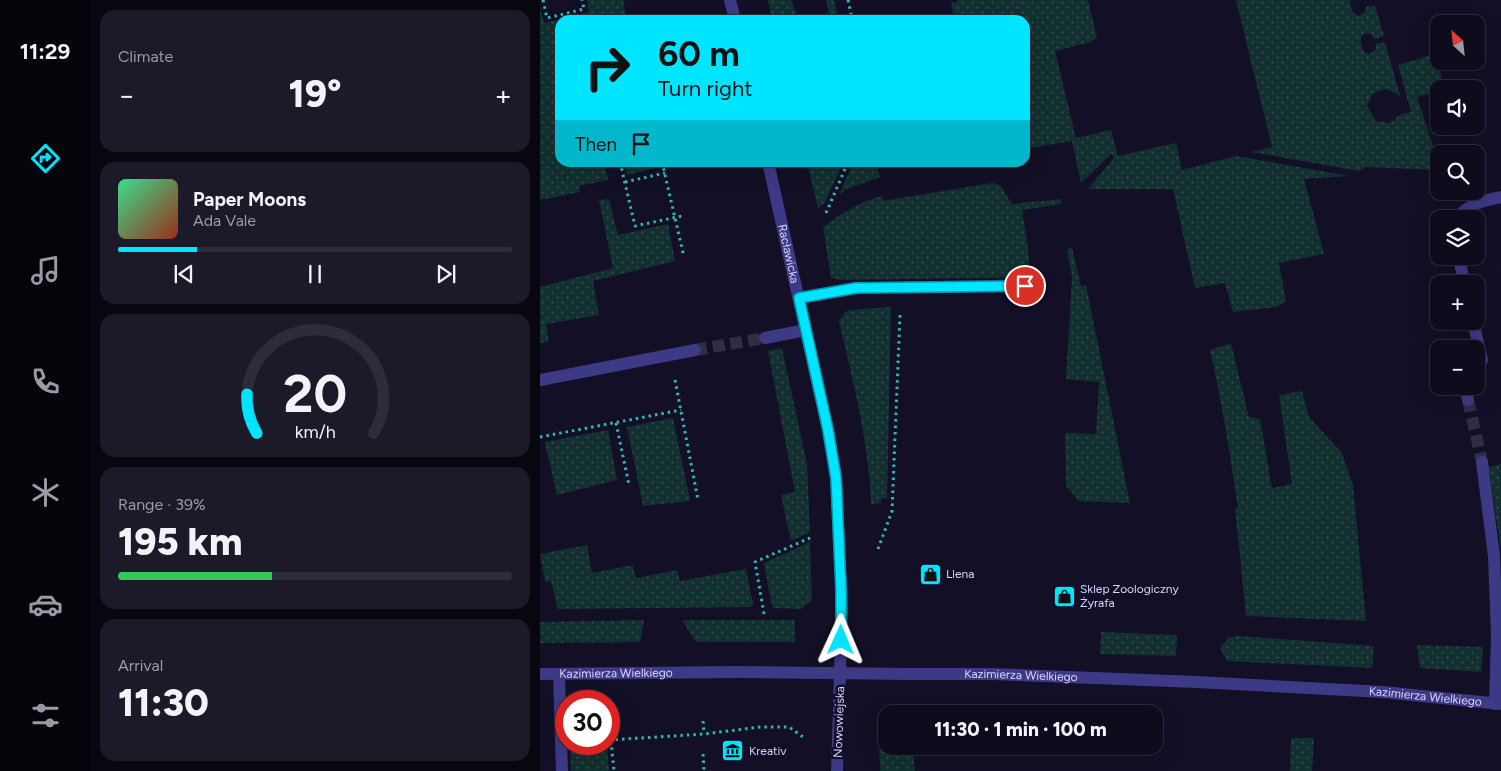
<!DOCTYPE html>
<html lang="en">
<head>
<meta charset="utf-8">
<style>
  :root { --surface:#0e0b1c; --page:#1c1929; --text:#f1f3f6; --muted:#9b9ba3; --line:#2e2b3b; --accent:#00e5ff }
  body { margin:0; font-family:Figtree,sans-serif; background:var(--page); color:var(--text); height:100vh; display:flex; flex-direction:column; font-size:19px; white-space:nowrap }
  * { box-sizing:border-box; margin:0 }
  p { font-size:16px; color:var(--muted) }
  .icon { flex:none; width:28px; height:28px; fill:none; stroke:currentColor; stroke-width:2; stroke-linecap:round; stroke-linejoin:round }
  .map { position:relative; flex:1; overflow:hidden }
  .sheet { display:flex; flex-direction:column; gap:10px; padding:10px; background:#08060f; width:450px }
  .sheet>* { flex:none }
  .hud { position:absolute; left:15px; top:15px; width:475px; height:152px; border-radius:15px; box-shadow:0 5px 20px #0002,0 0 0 1px var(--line); background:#00e5ff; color:#111; overflow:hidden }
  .needle { width:32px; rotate:333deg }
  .tools { position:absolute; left:890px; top:15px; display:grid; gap:10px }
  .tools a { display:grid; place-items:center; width:55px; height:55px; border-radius:10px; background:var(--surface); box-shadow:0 5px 20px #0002,0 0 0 1px var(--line); font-size:25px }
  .speed { position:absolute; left:15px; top:690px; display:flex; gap:10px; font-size:25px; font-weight:700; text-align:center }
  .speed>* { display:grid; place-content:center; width:65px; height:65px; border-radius:50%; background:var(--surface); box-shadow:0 5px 20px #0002,0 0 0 1px var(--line); line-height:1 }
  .speed .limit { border:8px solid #d22; background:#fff; color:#111 }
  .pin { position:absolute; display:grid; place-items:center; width:42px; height:42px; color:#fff; margin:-21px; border:2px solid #fff; border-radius:50%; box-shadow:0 1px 5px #0007 }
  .me { position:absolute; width:55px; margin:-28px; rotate:1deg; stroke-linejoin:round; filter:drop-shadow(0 0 4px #0008) }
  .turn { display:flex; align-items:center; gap:18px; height:105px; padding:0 20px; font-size:22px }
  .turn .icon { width:65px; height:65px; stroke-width:2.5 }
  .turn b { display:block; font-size:35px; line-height:42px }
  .then { display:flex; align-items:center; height:48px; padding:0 20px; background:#0003; gap:10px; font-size:19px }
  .big { font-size:38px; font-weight:800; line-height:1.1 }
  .sheet .card { flex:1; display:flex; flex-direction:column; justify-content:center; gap:8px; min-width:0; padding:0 18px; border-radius:15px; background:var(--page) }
  .sheet .dial { align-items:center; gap:0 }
  .dial svg { height:130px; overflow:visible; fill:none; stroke:var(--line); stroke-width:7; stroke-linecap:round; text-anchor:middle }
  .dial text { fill:var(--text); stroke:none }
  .song { display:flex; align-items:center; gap:15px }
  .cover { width:60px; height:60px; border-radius:8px; background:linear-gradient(135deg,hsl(150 70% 55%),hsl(10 70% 35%)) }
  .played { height:5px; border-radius:2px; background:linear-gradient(90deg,var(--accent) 20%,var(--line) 20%) }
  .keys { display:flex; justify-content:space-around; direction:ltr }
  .heat { display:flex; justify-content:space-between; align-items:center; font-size:28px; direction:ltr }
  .charge { height:8px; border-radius:4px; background:linear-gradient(90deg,#34c759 39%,var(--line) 0) }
  .trip { position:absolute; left:338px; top:705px; width:285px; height:50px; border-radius:15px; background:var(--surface); box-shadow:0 5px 20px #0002,0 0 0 1px var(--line); font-weight:800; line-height:50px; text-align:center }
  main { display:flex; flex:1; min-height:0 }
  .tab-bar { display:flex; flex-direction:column; width:90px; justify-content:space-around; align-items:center; background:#06040b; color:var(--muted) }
  .tab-bar .icon { width:35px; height:35px }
  .tab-bar .active { color:var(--accent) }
  .tab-bar b { font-size:22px; color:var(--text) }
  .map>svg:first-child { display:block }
  .grass { fill:url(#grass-dots) }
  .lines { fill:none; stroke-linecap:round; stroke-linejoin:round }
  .minor-tunnel { stroke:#312d47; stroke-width:12; stroke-dasharray:12 6; stroke-linecap:butt }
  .path { stroke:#2fb8b0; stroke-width:3; stroke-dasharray:2.5 4; stroke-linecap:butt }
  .minor { stroke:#3d3a85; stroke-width:12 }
  .route-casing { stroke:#0095a6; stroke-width:12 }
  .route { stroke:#00e5ff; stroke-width:9 }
  .labels { text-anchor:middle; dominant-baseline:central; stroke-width:5; stroke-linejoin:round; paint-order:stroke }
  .street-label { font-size:12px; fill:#d9d4ff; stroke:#130f26 }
  .poi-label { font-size:12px; fill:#d9d4ff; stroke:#130f26; text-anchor:start }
</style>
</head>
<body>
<main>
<nav class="tab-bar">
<b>11:29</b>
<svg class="icon active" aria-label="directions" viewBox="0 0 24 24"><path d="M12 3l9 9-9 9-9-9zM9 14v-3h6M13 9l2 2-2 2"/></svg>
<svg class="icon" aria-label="music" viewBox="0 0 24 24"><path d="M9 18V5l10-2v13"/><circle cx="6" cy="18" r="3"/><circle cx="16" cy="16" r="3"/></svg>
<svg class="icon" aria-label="phone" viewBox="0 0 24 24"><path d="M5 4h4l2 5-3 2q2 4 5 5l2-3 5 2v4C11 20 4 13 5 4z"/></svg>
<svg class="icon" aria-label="climate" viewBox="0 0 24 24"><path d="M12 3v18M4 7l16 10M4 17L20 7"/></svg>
<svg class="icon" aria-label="car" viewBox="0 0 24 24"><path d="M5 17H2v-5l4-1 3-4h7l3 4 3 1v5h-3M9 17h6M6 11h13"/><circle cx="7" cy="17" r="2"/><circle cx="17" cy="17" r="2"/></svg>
<svg class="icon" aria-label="filters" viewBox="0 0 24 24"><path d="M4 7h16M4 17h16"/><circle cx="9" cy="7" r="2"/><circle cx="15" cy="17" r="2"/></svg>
</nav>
<section class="sheet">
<div class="card"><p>Climate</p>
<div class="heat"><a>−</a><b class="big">19°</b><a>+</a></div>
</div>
<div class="card">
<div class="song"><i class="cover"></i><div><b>Paper Moons</b><p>Ada Vale</p></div></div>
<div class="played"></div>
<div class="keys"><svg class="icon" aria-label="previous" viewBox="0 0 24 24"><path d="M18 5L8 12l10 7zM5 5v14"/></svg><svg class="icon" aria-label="pause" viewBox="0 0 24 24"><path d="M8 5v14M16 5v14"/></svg><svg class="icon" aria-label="next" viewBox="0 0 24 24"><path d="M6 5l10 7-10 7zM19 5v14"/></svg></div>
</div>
<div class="card dial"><svg viewBox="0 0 100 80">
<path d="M14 69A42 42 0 1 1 86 69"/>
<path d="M14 69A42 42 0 0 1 8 45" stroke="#00e5ff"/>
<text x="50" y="56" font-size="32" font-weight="700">20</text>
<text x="50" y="72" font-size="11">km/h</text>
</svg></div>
<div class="card"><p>Range · 39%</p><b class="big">195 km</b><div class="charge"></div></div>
<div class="card"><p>Arrival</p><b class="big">11:30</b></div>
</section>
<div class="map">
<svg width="961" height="771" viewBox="0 0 961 771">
  <defs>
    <pattern id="grass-dots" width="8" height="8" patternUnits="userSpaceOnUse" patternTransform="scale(1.25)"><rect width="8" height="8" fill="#12302f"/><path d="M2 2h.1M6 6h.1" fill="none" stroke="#344d4e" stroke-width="1.8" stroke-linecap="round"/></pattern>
  </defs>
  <rect width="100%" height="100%" fill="#130f26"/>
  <!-- grass -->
  <g class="grass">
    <path d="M 47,0 L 83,0 L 87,20 L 20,20 L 20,162 L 64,163 L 68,180 L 39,186 L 40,192 L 0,200 L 0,7 L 4,23 L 49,12 Z"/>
    <path d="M 228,0 L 251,0 L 259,20 L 234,20 L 231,14 Z"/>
    <path d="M 286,0 L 294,0 L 299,20 L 264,20 L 289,13 Z"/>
    <path d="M 417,0 L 548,0 L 557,38 L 551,42 L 515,51 L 536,138 L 571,130 L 578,156 L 636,143 L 642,170 L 696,156 L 809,176 L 764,179 L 784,254 L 739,263 L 746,301 L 737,307 L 693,312 L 685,283 L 655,288 L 633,189 L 548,189 L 574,158 L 571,154 L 541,183 L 532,141 L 485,149 L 485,20 L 415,20 L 411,3 L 417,2 Z"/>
    <path d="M 696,0 L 811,0 L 810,3 L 813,13 L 819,16 L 825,12 L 826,7 L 835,5 L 844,36 L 834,39 L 831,34 L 825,33 L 821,38 L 821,45 L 824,52 L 829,54 L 836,50 L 836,44 L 845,42 L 861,99 L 857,94 L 846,89 L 833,93 L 827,106 L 836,121 L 850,123 L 861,114 L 871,112 L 858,65 L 895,54 L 905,89 L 899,89 L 899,91 L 877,97 L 899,164 L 899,170 L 826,167 L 819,171 L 711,152 L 732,147 Z"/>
    <path d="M 84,163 L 114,163 L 116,168 L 87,175 Z"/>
    <path d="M 267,163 L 303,163 L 284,204 L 278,208 Z"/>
    <path d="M 313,163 L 336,163 L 340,177 L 306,189 L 299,195 Z"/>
    <path d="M 452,183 L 460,185 L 472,204 L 521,199 L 521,204 L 482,210 L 488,248 L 490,277 L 301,280 L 291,278 L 283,227 C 304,212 317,203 342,196 L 343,201 Z"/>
    <path d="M 69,199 L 78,235 L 128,224 L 135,261 L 53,281 L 59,315 L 6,324 L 9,342 L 0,343 L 0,287 L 73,268 L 59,200 Z"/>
    <path d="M 532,248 L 541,286 L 546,285 L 590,503 L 539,501 L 526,486 L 525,433 L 556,434 L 559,382 L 526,379 L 532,277 L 527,249 Z"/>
    <path d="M 351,307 L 347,498 L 341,499 L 341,503 L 331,504 C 329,442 313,382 299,321 L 304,313 L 309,310 Z"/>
    <path d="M 691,343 L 709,417 L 720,419 L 732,488 L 752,484 L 739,395 L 762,391 L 769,417 L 802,453 L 813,485 L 826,621 L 706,616 L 695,508 L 698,508 C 690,455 682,402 670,350 Z"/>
    <path d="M 242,348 L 267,464 L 270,532 L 251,541 L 241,495 L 255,492 L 228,351 Z"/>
    <path d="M 133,418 L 150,501 L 103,506 L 87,427 Z"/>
    <path d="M 68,430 L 77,480 L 17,495 L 5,442 Z"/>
    <path d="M 961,464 L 961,551 L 949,467 Z"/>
    <path d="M 270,542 L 272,600 L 261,609 L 234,608 L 231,602 L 224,563 Z"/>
    <path d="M 47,545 L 52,573 L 93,565 L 96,578 L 137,570 L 140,581 L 206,569 L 213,604 L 211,607 L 18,609 L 11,581 L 5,582 L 0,554 Z"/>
    <path d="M 104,620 L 100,642 L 0,643 L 0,622 Z"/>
    <path d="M 142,620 L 255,620 L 255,642 L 156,642 Z"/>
    <path d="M 561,632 L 637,635 L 636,656 L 560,654 Z"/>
    <path d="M 698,636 L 834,646 L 832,668 L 687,661 L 680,648 L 688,638 Z"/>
    <path d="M 877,645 L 943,647 L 941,672 L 880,668 Z"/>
    <path d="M 346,720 L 346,746 L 373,746 L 375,771 L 340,771 L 339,729 Z"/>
    <path d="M 751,738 L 774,738 L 772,771 L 750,771 Z"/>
    <path d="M 30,744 L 67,744 L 69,771 L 31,771 Z"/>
  </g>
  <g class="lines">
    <!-- minor-tunnel -->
    <g class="minor-tunnel">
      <path d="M 155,350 L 225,338"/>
      <path d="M 928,400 L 942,462"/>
    </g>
    <!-- path -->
    <g class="path">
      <path d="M 3,0 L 7,18 L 44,9 L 42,0"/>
      <path d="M 308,0 L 311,14 L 310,20"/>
      <path d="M 80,162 L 95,226 L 142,216"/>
      <path d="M 122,162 L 144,257"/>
      <path d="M 85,182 L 125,173"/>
      <path d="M 286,213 L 308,162"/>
      <path d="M 135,380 L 158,500"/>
      <path d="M 76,423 L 89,485"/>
      <path d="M 0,437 L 141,410"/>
      <path d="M 338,549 L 352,511 L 360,315"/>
      <path d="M 224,614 L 215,562 L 272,537"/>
      <path d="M 163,721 L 164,734"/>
      <path d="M 69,740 L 164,734 L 220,727 L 249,727 L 263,737"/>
      <path d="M 71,741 L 74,771"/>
      <path d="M 163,754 L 164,771"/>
    </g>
    <!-- minor -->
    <g class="minor">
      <path d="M 190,0 L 195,20"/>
      <path id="s1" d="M 228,162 L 288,430 L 296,478 L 302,607 L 297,771"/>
      <path d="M 917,219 C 928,203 944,201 961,197"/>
      <path d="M 918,256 L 925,284"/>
      <path d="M 259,298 L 316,288 L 485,286"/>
      <path d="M 933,321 L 942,360 L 936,362"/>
      <path d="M 225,338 L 266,330"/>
      <path d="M 0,380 L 155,350"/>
      <path d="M 925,386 L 928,400"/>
      <path d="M 942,462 L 954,556 L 957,636 L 955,704"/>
      <path id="s2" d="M 0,674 L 197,672 L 372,674 L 452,674 L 657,682 L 843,692 L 961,704"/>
      <path d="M 19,674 L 22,771"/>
    </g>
  </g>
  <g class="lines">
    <defs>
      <path id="route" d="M 301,640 L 301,590 L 296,478 L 288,430 L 259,298 L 316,288 L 485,286"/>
    </defs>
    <!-- route casing -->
    <use href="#route" class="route-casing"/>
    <!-- route -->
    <use href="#route" class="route"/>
  </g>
  <!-- icons -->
  <defs>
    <symbol id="shop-square" viewBox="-11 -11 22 22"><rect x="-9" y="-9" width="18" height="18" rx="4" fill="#00e5ff" stroke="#130f26"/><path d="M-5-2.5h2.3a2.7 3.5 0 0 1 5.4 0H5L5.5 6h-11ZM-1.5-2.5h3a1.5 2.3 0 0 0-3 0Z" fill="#111"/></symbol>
    <symbol id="museum-square" viewBox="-11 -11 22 22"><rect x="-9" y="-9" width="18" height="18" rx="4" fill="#00e5ff" stroke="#130f26"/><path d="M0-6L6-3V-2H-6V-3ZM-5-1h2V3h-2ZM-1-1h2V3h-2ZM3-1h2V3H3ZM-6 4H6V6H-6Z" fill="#111"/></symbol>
  </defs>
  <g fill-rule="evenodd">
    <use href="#shop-square" x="378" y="562" width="25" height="25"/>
    <use href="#shop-square" x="512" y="584" width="25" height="25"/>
    <use href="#museum-square" x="180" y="738" width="25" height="25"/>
  </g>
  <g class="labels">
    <!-- street labels -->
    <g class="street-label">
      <text stroke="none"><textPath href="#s1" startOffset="94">Racławicka</textPath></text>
      <text stroke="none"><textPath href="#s2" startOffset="76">Kazimierza Wielkiego</textPath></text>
      <text stroke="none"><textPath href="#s2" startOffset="481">Kazimierza Wielkiego</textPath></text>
      <text stroke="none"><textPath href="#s2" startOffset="886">Kazimierza Wielkiego</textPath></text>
      <text transform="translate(299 722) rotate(-88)">Nowowiejska</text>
    </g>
    <!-- poi labels -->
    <g class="poi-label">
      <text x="406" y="574">Llena</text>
      <text x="540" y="589">Sklep Zoologiczny<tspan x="540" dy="14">Żyrafa</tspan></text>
      <text x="209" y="751">Kreativ</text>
    </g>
  </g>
</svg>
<div class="tools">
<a><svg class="needle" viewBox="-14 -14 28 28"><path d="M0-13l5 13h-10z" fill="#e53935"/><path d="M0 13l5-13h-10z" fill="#9b9ba3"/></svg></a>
<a><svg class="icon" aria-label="sound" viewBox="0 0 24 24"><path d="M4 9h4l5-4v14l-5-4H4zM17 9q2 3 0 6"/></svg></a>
<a><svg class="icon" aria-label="search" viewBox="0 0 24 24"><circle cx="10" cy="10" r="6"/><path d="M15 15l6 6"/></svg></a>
<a><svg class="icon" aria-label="layers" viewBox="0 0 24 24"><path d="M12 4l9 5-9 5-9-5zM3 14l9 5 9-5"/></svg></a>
<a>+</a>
<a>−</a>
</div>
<div class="speed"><div class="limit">30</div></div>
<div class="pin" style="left:485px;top:286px;background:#d93025"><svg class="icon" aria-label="arrive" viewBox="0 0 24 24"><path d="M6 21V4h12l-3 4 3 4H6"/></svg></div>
<svg class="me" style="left:301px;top:640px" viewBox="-20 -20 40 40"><path d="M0-17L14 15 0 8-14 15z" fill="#00e5ff" stroke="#fff" stroke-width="4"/></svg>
<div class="trip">11:30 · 1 min · 100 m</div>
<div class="hud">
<div class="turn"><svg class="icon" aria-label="right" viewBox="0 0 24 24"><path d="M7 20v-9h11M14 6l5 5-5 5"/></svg><div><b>60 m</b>Turn right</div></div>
<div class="then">Then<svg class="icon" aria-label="arrive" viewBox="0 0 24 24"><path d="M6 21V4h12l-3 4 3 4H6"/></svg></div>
</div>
</div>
</main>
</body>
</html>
